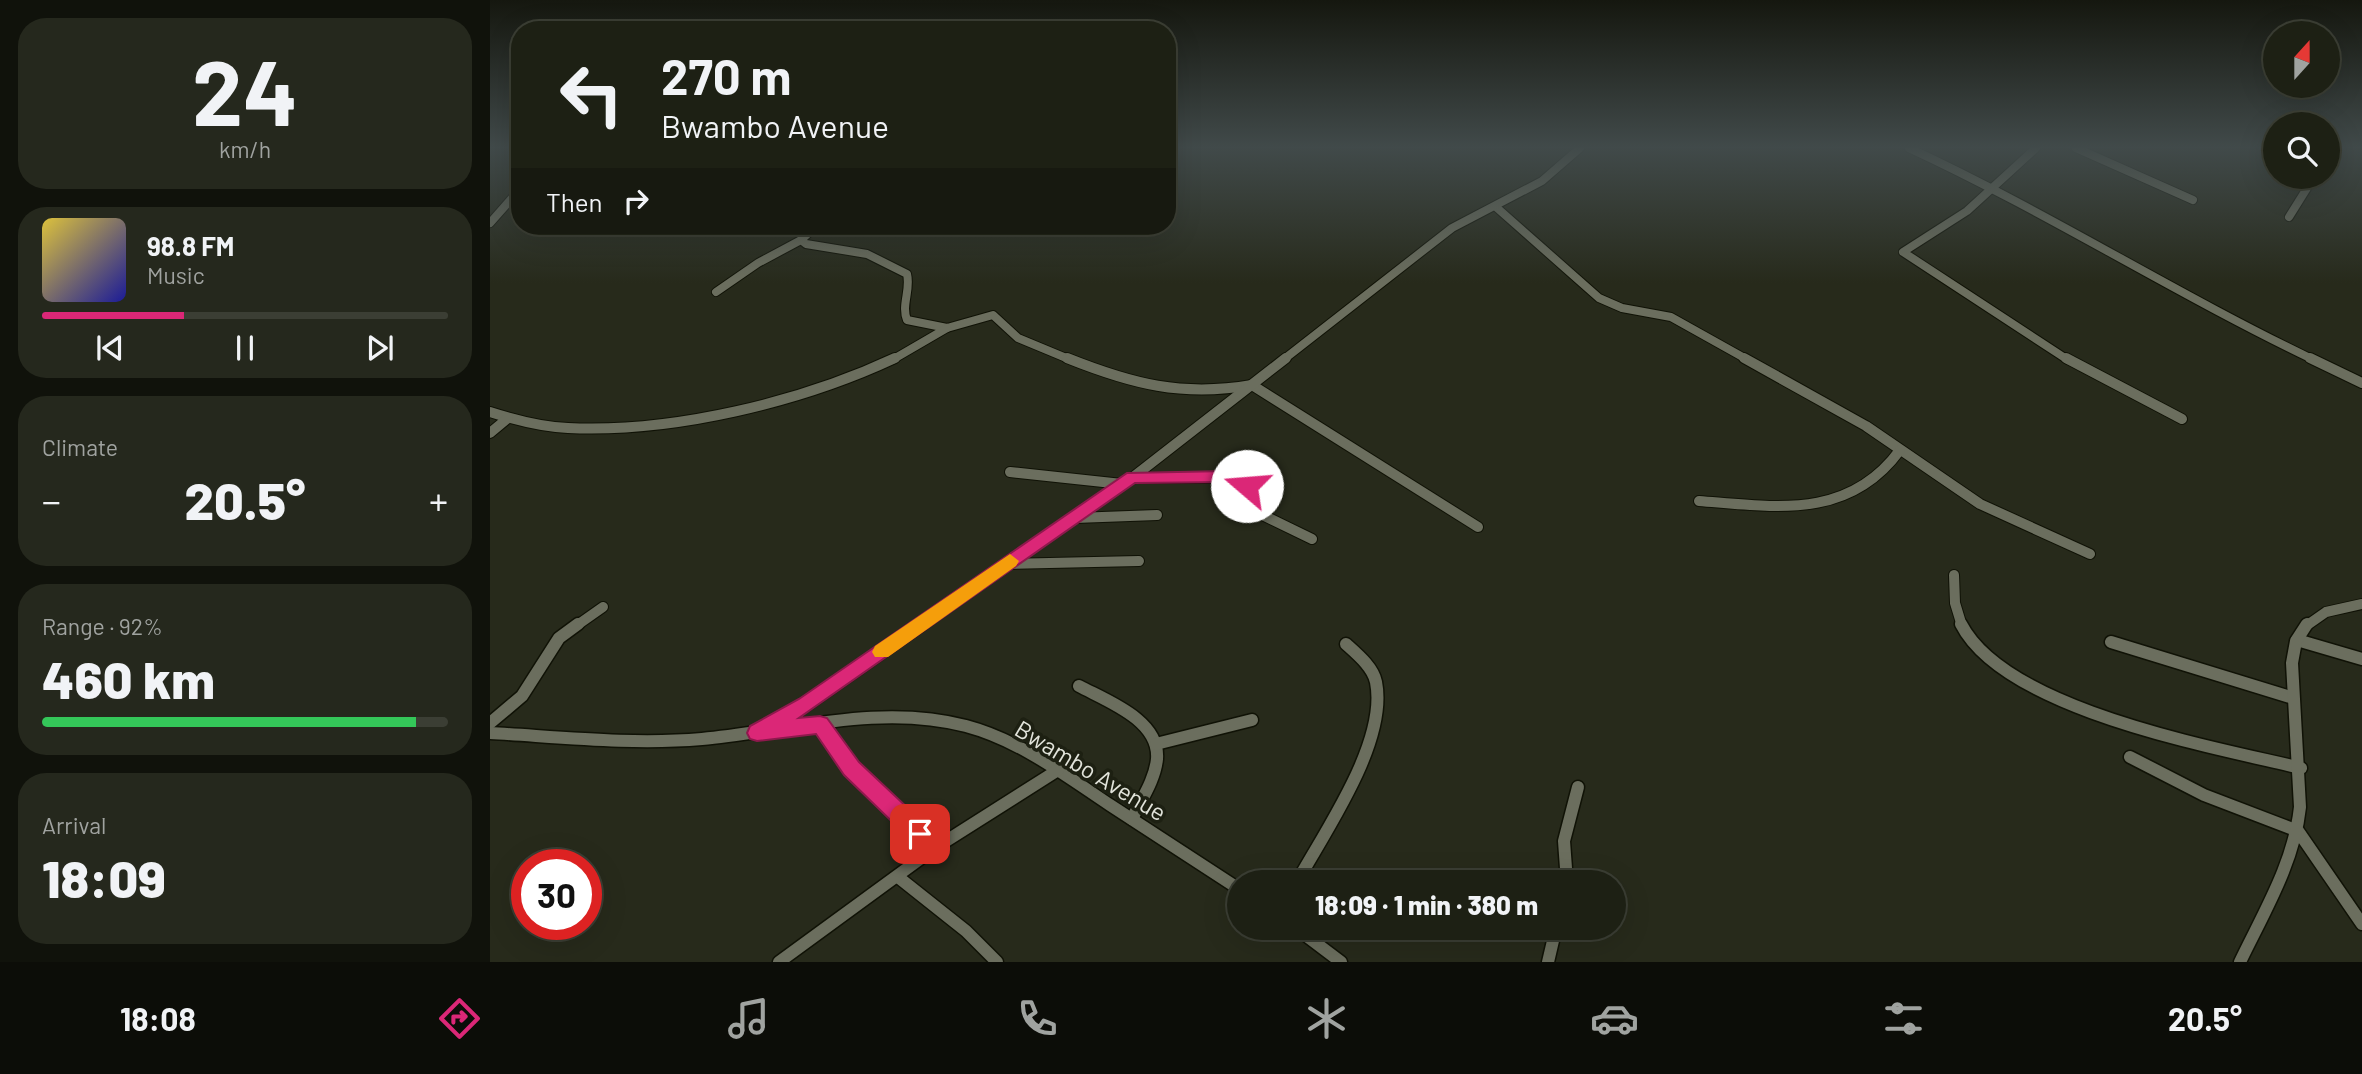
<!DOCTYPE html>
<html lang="en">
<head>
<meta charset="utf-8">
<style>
  :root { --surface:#1d2014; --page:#25281d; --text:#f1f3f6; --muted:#a0a3a0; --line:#3b3e34; --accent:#db2777 }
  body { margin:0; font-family:Barlow,sans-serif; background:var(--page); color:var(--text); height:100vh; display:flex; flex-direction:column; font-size:26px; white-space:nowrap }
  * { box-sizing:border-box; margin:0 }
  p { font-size:23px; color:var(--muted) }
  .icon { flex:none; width:38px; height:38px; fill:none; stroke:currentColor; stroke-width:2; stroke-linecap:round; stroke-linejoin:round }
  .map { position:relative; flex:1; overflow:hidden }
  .panel { display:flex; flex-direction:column; gap:18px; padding:18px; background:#10120b; width:490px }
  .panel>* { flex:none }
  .banner { position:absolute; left:21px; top:21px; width:665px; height:214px; border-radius:28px; box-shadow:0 7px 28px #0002,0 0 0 2px var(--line); background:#1d2014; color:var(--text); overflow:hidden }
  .needle { width:46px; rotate:21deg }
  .buttons { position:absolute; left:1773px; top:21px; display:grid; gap:14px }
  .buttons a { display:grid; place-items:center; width:77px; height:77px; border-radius:50%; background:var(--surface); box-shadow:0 7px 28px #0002,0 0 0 2px var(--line); font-size:35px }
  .speed { position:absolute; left:21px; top:849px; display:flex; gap:14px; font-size:35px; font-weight:700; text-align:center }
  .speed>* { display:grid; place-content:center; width:91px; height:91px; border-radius:50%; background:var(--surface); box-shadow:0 7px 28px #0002,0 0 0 2px var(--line); line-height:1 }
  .speed .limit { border:10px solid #d22; background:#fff; color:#111 }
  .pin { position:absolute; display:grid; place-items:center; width:60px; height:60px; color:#fff; margin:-30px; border-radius:14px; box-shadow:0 4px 10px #0006 }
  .me { position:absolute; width:77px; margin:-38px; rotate:288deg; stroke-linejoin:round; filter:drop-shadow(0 0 5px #0008) }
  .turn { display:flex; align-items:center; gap:24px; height:147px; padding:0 35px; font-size:32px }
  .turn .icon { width:91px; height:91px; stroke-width:2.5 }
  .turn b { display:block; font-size:49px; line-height:60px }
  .then { display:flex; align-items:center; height:66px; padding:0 35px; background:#0003; gap:14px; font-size:26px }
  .big { font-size:52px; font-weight:800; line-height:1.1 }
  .panel .card { flex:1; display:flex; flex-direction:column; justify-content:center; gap:10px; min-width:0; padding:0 24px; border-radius:28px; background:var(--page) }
  .panel .dial { align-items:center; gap:0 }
  .dial b { font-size:91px; line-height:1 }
  .song { display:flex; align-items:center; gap:21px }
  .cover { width:84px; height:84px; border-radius:10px; background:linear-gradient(135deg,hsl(50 70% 55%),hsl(240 70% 35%)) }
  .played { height:7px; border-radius:4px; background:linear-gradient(90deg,var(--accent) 35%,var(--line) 35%) }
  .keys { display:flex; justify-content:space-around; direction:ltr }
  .heat { display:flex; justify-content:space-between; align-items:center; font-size:38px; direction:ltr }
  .charge { height:10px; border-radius:5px; background:linear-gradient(90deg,#34c759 92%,var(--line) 0) }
  .trip { position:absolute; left:737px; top:870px; width:399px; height:70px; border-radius:35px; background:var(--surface); box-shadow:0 7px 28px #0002,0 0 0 2px var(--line); font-weight:800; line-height:70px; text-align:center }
  .dock { display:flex; height:112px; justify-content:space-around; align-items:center; background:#0c0d08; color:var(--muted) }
  .dock .icon { width:49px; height:49px }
  .dock .on { color:var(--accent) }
  .dock b { font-size:32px; color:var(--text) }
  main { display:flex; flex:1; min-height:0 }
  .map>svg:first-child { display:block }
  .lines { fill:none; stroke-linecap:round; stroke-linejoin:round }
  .minor-far2-casing { stroke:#101206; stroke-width:10 }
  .minor-far1-casing { stroke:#101206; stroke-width:12 }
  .minor-casing { stroke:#101206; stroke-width:15 }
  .minor-far2 { stroke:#6b6e5e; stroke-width:8 }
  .minor-far1 { stroke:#6b6e5e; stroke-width:10 }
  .minor { stroke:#6b6e5e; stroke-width:12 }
  .route { fill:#db2777; stroke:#8e194d; stroke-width:2 }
  .slow { fill:#f59e0b }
  .labels { text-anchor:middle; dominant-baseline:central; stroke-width:7; stroke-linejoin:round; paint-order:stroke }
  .near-street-label { font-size:24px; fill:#e2e4db; stroke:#1d2012 }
</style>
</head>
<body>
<main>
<section class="panel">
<div class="card dial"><b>24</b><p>km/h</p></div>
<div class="card">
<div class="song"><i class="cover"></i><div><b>98.8 FM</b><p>Music</p></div></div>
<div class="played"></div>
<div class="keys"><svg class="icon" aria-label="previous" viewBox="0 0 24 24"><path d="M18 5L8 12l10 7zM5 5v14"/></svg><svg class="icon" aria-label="pause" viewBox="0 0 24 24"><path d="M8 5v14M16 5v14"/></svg><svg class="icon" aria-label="next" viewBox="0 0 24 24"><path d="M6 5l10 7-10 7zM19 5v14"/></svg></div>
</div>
<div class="card"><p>Climate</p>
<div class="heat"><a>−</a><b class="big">20.5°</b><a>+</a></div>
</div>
<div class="card"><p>Range · 92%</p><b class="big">460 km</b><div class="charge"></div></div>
<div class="card"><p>Arrival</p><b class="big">18:09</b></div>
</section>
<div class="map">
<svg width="1872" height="962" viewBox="0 0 1872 962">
  <rect width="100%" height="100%" fill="#272a1b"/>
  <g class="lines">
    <defs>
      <g id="minor-far2">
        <path d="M 1419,148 C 1557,212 1686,294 1824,360"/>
        <path d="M 1546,148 L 1477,211 L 1413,252 L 1578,360"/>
        <path d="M 1586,148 L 1703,200"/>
        <path d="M 1006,207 L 1109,298 L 1132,308 L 1181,317 L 1258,360"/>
        <path d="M 1799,217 L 1824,177"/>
        <path d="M 0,223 L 30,189"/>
        <path d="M 326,226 L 311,240 L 316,244 L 377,254 L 417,274 C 421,290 411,305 417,320 L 457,328 L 503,315 L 528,338 L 581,360"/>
        <path d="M 226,292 L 268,263 L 311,240"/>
        <path d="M 402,360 L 457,328"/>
        <path d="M 793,360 L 962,228 L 1052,181 L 1090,148"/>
      </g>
      <g id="minor-far1">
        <path d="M 577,358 C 642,384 692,397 762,385 L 988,527"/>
        <path d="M 1254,358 L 1376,426 L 1490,504 L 1600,554"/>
        <path d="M 1576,358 L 1692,419"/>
        <path d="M 1820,358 L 1872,383"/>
        <path d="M 0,412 C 25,420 52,427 78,428 C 183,433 311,402 405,358"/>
        <path d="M 0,433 L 18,418"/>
        <path d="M 520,472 L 632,484"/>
        <path d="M 643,478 L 749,478 L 756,481 L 755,503 L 760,509 L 822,539"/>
        <path d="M 1209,501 C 1286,507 1359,520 1410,450"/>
        <path d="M 585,518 L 667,515"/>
        <path d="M 516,564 L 649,561"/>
        <path d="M 1464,575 L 1465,603 L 1472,626"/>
        <path d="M 86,626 L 113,607"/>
        <path d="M 429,626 L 642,478 L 796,358"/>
        <path d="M 1816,626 L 1836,612 L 1872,604"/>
      </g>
      <g id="minor">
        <path d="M 1471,624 C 1515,710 1723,747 1811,768"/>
        <path d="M 1807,640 L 1872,659"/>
        <path d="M 1621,642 L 1800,697"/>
        <path d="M 589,686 C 617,701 670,720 667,759 C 665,780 651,800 642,819"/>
        <path d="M 0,723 L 32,696 L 69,638 L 88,624"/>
        <path d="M 330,725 L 361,768 L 445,848"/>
        <path d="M 0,733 C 70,737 142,745 212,739 C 299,731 390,703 476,726 C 529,740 575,775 620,805 C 663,833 706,861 749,889"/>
        <path d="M 267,733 L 316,705 L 432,624"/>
        <path d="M 666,744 L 762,720"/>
        <path d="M 1640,757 L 1714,795 L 1808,831 L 1872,924"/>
        <path d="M 408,877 L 476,931 L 507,962"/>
        <path d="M 807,882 C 835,831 898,742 886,682 C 883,667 867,654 856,644"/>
        <path d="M 1077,882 L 1074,841 L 1088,787"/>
        <path d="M 806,928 L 851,962"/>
        <path d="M 289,962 L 445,848 L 568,770"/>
        <path d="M 1058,962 L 1066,928"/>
        <path d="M 1750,962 C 1774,912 1804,863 1810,807 L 1802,663 L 1806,641 L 1817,624"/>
      </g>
    </defs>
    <!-- minor-far2 casing -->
    <use href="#minor-far2" class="minor-far2-casing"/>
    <!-- minor-far1 casing -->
    <use href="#minor-far1" class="minor-far1-casing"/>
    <!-- minor casing -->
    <use href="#minor" class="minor-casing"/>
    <!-- minor-far2 -->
    <use href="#minor-far2" class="minor-far2"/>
    <!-- minor-far1 -->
    <use href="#minor-far1" class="minor-far1"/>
    <!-- minor -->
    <use href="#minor" class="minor"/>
  </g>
  <!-- sky -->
  <linearGradient id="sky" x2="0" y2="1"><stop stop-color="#15170f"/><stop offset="0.52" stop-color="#414a4a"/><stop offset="1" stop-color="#414a4a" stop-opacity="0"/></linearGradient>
  <rect width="1872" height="283" fill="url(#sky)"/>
  <!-- route -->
  <path class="route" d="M 737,471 L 762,477 L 765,486 L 763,491 L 751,491 L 749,485 L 737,482 L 645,483 L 309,718 L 330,716 L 337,718 L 369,762 L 438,827 L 441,834 L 438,842 L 430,845 L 423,842 L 354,775 L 326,734 L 267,741 L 260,739 L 257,733 L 260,726 L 309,699 L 637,473 Z"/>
  <!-- slow -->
  <path class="slow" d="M 520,554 L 529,561 L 526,566 L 398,657 L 385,657 L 382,652 L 385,646 Z"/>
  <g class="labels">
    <!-- near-street labels -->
    <g class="near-street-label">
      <text transform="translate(601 770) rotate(31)">Bwambo Avenue</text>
    </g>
  </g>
</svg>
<div class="buttons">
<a><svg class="needle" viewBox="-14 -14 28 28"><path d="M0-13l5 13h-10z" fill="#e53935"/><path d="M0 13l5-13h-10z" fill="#a0a3a0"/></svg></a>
<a><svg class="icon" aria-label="search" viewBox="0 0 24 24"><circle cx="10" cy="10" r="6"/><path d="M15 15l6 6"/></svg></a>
</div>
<div class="speed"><div class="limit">30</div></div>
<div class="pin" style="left:430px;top:834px;background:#d93025"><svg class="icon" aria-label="arrive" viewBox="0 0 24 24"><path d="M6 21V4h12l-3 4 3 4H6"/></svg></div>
<svg class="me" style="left:757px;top:486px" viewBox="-20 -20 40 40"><circle r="19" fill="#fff"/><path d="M0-13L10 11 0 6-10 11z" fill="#db2777"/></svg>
<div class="trip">18:09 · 1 min · 380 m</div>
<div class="banner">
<div class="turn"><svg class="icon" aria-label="left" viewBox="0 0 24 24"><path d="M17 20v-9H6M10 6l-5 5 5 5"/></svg><div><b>270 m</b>Bwambo Avenue</div></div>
<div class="then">Then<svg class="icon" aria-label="right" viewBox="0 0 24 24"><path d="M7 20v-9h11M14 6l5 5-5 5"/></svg></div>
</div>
</div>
</main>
<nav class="dock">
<b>18:08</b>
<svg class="icon on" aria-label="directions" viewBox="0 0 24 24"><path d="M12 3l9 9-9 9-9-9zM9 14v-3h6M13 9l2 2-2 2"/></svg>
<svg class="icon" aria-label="music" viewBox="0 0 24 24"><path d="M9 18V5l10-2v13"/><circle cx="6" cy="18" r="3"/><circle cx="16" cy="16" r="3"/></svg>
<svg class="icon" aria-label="phone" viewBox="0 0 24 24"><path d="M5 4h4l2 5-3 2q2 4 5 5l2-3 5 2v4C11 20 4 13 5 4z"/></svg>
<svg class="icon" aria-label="climate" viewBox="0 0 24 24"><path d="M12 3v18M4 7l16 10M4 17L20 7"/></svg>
<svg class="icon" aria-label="car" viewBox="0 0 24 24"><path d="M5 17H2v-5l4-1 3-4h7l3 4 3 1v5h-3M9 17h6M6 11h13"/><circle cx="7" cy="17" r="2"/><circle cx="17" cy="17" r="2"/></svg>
<svg class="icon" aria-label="filters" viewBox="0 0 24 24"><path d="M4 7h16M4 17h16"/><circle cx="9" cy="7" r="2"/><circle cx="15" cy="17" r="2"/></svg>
<b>20.5°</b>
</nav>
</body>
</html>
